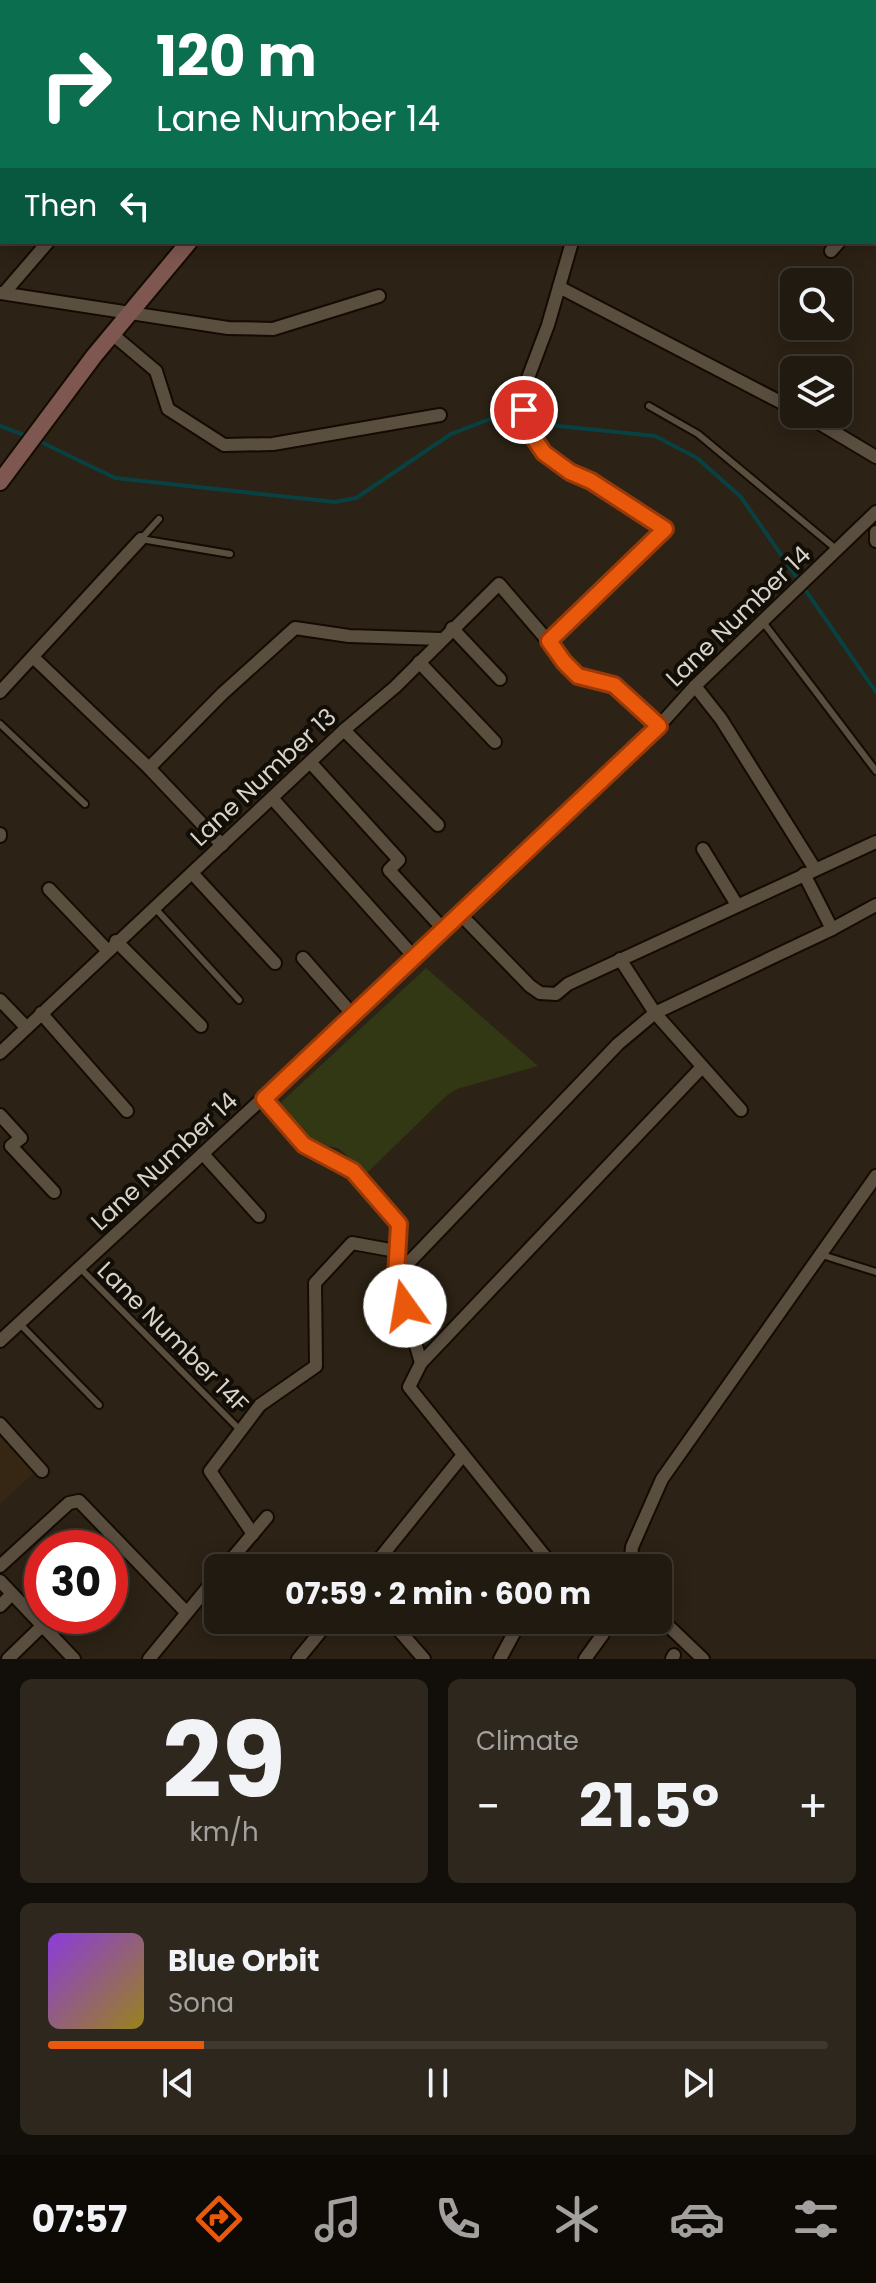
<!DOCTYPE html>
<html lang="en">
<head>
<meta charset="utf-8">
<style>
  :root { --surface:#211a10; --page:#2d271e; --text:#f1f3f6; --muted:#a2a19f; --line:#3e3830; --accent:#ea580c }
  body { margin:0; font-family:Poppins,sans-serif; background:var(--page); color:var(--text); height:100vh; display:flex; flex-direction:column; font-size:30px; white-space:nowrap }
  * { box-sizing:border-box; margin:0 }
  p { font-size:26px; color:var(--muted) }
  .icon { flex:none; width:44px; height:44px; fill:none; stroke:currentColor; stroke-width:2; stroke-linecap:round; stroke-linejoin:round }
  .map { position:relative; height:1659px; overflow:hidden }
  .drawer { display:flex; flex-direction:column; gap:20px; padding:20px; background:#120e09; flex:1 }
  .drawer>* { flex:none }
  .banner { position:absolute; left:0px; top:0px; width:876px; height:244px; box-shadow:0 4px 20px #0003,0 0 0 2px var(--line); background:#0b6e4f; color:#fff; overflow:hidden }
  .fabs { position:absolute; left:780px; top:268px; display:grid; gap:16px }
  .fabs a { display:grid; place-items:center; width:72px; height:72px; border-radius:12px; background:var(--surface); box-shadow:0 4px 20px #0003,0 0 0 2px var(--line); font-size:40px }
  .speed { position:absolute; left:24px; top:1530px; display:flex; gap:16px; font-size:40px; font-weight:700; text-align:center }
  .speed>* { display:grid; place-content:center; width:104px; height:104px; border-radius:50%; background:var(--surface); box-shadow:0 4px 20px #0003,0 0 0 2px var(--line); line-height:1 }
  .speed .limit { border:12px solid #d22; background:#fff; color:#111 }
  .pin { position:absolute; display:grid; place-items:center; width:68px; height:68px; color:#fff; margin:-34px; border:4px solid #fff; border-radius:50%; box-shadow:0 2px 8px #0007 }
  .me { position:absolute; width:88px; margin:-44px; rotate:347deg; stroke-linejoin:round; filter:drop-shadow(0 0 6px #0008) }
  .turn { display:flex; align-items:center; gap:28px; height:168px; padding:0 24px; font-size:36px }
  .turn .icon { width:104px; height:104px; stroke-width:2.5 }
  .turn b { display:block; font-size:56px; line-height:68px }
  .then { display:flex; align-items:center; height:76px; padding:0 24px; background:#0003; gap:16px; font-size:30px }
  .big { font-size:60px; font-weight:700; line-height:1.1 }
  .drawer .widget { flex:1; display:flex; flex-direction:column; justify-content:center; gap:12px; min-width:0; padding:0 28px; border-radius:12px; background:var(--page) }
  .drawer .dial { align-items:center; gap:0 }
  .dial b { font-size:104px; line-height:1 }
  .song { display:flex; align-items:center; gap:24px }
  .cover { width:96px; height:96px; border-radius:12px; background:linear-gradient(135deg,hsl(270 70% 55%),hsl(50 70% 35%)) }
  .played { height:8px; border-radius:4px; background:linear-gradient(90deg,var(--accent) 20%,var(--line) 20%) }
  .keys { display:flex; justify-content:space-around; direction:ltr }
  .heat { display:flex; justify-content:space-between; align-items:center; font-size:44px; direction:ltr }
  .drawer .tiles { flex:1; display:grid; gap:20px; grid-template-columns:1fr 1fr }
  .widget:last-child { grid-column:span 2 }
  .trip { position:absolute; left:204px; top:1554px; width:468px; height:80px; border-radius:12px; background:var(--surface); box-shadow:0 4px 20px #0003,0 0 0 2px var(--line); font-weight:700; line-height:80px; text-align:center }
  .dock { display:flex; height:128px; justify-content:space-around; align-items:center; background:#0d0a06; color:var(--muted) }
  .dock .icon { width:56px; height:56px }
  .dock .on { color:var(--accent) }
  .dock b { font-size:36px; color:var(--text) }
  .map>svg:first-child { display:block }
  .built { fill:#352713 }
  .green { fill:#323714 }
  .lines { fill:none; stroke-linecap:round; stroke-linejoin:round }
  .stream { stroke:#094142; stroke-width:4 }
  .lane-casing { stroke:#140b02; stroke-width:10 }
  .street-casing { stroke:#140b02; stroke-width:16 }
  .secondary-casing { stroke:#140b02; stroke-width:20 }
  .lane { stroke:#5a4e3f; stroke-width:6 }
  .street { stroke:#5a4e3f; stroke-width:12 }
  .secondary { stroke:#7e5850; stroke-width:16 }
  .route-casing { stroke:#983908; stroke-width:20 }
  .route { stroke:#ea580c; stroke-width:14 }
  .labels { text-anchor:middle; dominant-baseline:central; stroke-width:8; stroke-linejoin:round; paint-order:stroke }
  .street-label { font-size:24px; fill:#d9d2c9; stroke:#110d07 }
</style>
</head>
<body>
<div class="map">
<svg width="876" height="1659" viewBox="0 0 876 1659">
  <rect width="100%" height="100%" fill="#2c2215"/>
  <!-- built -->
  <path class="built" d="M 0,1430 L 37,1470 L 0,1504 Z"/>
  <!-- green -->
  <path class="green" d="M 426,968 L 538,1066 L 457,1089 L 446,1096 L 367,1173 L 338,1148 L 311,1143 L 277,1106 Z"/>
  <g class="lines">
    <!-- stream -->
    <g class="stream">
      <path d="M 0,426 L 27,436"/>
      <path d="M 39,441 L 115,478 L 335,502 L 356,498 L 451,434 L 490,419 L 655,436 L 697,458 L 741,497 L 876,692"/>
    </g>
    <defs>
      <g id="lane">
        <path d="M 704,0 L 705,2"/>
        <path d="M 603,2 L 605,0"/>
        <path d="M 649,406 L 698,434 L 836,549"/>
        <path d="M 141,539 L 230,554"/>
        <path d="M 141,539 L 159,519"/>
        <path d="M 763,622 L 876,771"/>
        <path d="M 0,724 L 85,804"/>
        <path d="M 154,907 L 239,1000"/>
        <path d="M 819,1254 L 876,1272"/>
        <path d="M 80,1268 L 241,1431"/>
        <path d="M 20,1324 L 99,1405"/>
      </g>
      <g id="street">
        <path d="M 864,0 L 865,2"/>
        <path d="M 253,2 L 254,0"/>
        <path d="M 828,2 L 831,0"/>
        <path d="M 874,18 L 876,21"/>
        <path d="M 874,96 L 876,94"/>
        <path d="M 874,184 L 876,186"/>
        <path d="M 874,202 L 876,200"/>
        <path d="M 831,251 L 839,242"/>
        <path d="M 559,287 L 794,409"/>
        <path d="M 0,293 L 228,328 L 273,329 L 379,296"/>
        <path d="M 4,293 L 48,242"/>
        <path d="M 112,334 L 156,371 L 168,409 L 224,445 L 273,444 L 440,415"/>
        <path d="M 804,414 L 876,457"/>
        <path d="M 876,532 L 876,541"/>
        <path d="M 452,628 L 500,679"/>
        <path d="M 549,641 L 665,529 L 591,481 L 570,472 L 544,453 L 531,434 L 522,394 L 548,325 L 572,242"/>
        <path d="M 33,657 L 149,768 L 222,845"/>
        <path d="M 419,662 L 495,742"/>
        <path d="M 695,686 L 721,719 L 815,869"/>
        <path d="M 0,692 L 141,539"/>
        <path d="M 344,730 L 438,825"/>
        <path d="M 310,762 L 399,860 L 389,870 L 444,930"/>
        <path d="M 149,768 L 222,694 L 295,628 L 349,636 L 440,639"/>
        <path d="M 272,798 L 415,958"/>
        <path d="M 0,834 L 0,836"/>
        <path d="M 703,849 L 737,905"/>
        <path d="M 192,873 L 275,963"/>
        <path d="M 804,874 L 832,929"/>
        <path d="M 49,889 L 107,950"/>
        <path d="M 461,915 L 530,986 L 540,993 L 556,994 L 568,984 L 876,842"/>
        <path d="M 116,941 L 201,1026"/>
        <path d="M 303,958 L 353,1015"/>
        <path d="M 620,959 L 655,1013 L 741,1110"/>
        <path d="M 0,1000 L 26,1027"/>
        <path d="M 41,1013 L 127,1111"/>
        <path d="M 0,1053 L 344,730 L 395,687 L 499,584 L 578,676 L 614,685 L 659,726"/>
        <path d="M 264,1099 L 304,1145 L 353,1171 L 399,1224 L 396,1276 L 421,1363 L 409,1387 L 551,1564 L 549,1568"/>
        <path d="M 0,1115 L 21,1138 L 11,1146 L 54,1192"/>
        <path d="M 203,1154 L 259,1216"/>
        <path d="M 396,1276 L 618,1044 L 655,1013 L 832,929 L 876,905"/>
        <path d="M 0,1341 L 461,915 L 558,819 L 659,726 L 695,686 L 876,512"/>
        <path d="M 421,1363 L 702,1067"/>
        <path d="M 0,1424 L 42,1471"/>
        <path d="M 253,1534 L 210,1471 L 260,1405 L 316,1366 L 315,1283 L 352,1243 L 396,1251"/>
        <path d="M 0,1566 L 69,1503 L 79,1501 L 186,1612"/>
        <path d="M 224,1568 L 267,1517"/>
        <path d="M 372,1568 L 463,1455"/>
        <path d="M 630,1568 L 632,1547 L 662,1479 L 876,1176"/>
        <path d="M 0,1581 L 74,1659"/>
        <path d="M 0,1606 L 12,1594"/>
        <path d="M 658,1616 L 703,1659"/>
        <path d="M 390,1620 L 424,1659"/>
        <path d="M 8,1659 L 42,1626"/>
        <path d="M 149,1659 L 218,1575"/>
        <path d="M 298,1659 L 330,1620"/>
        <path d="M 500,1659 L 521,1620"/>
        <path d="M 585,1659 L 603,1634"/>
        <path d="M 672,1659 L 674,1655"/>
      </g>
      <g id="secondary">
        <path d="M 291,0 L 292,2"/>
        <path d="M 0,482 L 94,356 L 189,242"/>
      </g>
    </defs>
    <!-- lane casing -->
    <use href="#lane" class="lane-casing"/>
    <!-- street casing -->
    <use href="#street" class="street-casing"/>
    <!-- secondary casing -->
    <use href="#secondary" class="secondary-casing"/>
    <!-- lane -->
    <use href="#lane" class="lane"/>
    <!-- street -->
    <use href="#street" class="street"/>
    <!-- secondary -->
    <use href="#secondary" class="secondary"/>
  </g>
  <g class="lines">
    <defs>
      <path id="route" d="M 405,1306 L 396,1276 L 399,1224 L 353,1171 L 304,1145 L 264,1099 L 659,726 L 614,685 L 578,676 L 564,662 L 549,641 L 665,529 L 591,481 L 570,472 L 544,453 L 531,434 L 524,410"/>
    </defs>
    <!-- route casing -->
    <use href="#route" class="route-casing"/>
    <!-- route -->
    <use href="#route" class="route"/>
  </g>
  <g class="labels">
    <!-- street labels -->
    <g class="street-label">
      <text transform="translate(738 616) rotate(-44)">Lane Number 14</text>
      <text transform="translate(263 777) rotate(-43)">Lane Number 13</text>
      <text transform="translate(164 1161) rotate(-43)">Lane Number 14</text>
      <text transform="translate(173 1337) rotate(45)">Lane Number 14F</text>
    </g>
  </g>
</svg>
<div class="fabs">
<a><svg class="icon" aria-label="search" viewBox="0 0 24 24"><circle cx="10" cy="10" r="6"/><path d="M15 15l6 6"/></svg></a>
<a><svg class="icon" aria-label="layers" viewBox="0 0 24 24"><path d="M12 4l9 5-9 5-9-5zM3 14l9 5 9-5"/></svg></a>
</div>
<div class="speed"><div class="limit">30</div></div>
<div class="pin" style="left:524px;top:410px;background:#d93025"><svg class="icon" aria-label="arrive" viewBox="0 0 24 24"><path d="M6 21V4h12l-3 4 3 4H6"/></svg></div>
<svg class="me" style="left:405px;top:1306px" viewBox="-20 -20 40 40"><circle r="19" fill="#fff"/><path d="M0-13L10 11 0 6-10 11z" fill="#ea580c"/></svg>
<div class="trip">07:59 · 2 min · 600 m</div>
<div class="banner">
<div class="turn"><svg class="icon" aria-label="right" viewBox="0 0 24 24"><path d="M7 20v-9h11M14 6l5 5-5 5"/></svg><div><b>120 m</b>Lane Number 14</div></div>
<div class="then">Then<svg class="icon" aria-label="left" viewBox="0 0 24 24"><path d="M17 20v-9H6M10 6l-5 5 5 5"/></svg></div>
</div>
</div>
<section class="drawer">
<div class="tiles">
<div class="widget dial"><b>29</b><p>km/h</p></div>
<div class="widget"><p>Climate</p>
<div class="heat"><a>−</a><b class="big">21.5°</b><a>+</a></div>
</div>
<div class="widget">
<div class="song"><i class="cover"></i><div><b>Blue Orbit</b><p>Sona</p></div></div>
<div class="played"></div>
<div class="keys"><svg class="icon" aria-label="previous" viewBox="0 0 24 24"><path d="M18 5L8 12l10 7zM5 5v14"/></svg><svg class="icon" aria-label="pause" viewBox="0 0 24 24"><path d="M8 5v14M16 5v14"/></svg><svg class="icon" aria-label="next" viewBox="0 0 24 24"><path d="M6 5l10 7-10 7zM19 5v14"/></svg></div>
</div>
</div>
</section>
<nav class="dock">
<b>07:57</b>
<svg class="icon on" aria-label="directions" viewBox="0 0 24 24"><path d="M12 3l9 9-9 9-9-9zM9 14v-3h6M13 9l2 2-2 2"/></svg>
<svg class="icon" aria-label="music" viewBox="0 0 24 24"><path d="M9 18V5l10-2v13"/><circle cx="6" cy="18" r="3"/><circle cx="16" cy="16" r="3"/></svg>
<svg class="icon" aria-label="phone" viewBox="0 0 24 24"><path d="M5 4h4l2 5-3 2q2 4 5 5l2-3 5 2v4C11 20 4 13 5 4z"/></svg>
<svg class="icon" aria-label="climate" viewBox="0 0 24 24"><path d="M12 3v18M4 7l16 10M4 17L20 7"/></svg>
<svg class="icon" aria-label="car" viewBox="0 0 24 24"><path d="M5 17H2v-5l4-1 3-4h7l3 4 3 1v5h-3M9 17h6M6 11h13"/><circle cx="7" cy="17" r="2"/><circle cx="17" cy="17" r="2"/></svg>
<svg class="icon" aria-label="filters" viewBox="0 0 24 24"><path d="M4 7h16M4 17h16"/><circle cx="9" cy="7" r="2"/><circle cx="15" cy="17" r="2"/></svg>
</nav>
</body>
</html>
